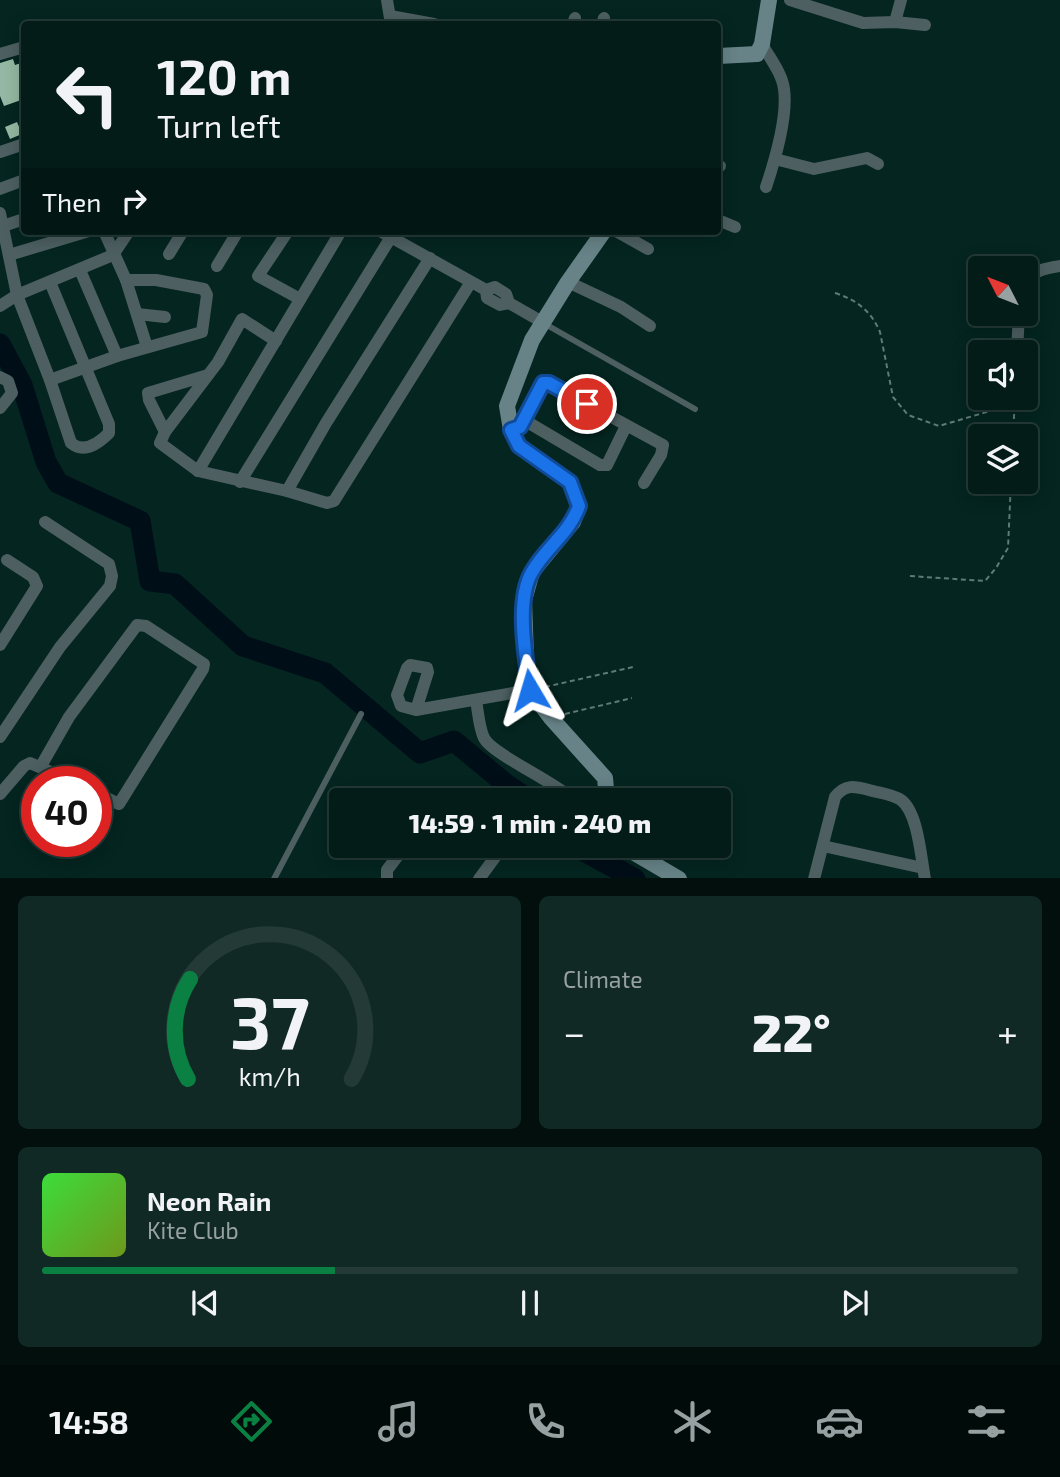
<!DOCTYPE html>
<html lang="en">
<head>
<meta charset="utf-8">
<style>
  :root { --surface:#031c18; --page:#112925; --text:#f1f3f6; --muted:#97a1a2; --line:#243a37; --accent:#0b8043 }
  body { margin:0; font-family:"Exo 2",sans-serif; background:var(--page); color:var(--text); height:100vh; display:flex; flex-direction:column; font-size:26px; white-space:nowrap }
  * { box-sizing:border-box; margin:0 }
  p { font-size:23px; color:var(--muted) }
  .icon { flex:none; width:38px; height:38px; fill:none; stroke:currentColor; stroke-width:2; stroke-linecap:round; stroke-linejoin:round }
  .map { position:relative; height:878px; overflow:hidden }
  .details { display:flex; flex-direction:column; gap:18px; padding:18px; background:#020f0d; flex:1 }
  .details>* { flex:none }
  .banner { position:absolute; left:21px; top:21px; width:700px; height:214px; border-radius:7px; box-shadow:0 4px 18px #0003,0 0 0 2px var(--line); background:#031c18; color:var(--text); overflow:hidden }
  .needle { width:46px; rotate:312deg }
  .controls { position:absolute; left:968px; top:256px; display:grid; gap:14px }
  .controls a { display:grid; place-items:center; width:70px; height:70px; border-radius:7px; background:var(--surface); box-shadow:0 4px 18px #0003,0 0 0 2px var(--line); font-size:35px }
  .speed { position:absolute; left:21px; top:766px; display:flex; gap:14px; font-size:35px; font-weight:700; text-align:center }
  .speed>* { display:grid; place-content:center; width:91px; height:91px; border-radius:50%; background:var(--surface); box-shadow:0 4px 18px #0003,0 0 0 2px var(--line); line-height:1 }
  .speed .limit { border:10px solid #d22; background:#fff; color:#111 }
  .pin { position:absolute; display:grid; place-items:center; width:60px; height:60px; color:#fff; margin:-30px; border:4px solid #fff; border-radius:50%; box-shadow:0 2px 7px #0007 }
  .me { position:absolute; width:77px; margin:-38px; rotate:353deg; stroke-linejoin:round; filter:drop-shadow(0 0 5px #0008) }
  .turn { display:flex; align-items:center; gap:24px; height:147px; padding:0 21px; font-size:32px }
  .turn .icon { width:91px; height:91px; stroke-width:2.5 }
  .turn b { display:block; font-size:49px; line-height:60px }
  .then { display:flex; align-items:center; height:66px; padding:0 21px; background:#0003; gap:14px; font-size:26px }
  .big { font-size:52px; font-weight:800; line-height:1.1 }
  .details .card { flex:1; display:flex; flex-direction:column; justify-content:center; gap:10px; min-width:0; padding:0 24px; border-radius:10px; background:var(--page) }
  .details .dial { align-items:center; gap:0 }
  .dial svg { height:182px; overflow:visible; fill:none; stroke:var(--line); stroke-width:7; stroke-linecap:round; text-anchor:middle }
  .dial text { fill:var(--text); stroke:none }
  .song { display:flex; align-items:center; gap:21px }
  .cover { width:84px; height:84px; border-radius:10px; background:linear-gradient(135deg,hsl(120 70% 55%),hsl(80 70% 35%)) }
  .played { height:7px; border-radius:4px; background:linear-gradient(90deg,var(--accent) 30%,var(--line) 30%) }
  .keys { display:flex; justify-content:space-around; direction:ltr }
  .heat { display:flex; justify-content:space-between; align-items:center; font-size:38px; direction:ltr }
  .details .tiles { flex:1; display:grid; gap:18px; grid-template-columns:1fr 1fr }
  .card:last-child { grid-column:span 2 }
  .trip { position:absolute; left:329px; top:788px; width:402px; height:70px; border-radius:7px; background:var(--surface); box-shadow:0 4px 18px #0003,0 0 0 2px var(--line); font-weight:800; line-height:70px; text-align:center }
  .dock { display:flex; height:112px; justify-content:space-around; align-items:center; background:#010b0a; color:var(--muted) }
  .dock .icon { width:49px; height:49px }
  .dock .selected { color:var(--accent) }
  .dock b { font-size:32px; color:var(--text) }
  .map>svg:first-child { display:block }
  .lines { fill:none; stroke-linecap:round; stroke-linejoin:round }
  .river { stroke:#000e18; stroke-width:21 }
  .building { fill:#94b8a3 }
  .path { stroke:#5e7b76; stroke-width:2; stroke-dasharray:5 3.5; stroke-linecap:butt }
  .lane { stroke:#4d5f61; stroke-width:6 }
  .street { stroke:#4d5f61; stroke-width:12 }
  .secondary { stroke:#678387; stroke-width:16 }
  .route-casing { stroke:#114b97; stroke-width:18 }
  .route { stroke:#1a73e8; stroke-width:12 }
</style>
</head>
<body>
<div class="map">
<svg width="1060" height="879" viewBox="0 0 1060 879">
  <rect width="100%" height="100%" fill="#042520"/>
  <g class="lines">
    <!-- river -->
    <g class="river">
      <path d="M 0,344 L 22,385 L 46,462 L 58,483 L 140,521 L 150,581 L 175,584 L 243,646 L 325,673 L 420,753 L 454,741 L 507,785 L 530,800"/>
      <path d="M 573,845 L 635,879"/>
    </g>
  </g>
  <!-- building -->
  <g class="building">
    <path d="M 13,59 L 15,65 L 24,62 L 24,99 L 4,106 L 0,96 L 0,63 Z"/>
    <path d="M 17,122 L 22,134 L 10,139 L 5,127 Z"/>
  </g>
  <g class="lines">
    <!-- path -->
    <g class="path">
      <path d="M 835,293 C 857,300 871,311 880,332 L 893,397 L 908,415 L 939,426 L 1014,404"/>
      <path d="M 1013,436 L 1015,397"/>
      <path d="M 910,576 L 985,581 L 996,568 L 1008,548 L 1011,481"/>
      <path d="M 545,687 L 633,667"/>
      <path d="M 565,714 L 632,698"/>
    </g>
    <!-- lane -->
    <g class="lane">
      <path d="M 545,324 L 695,409"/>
      <path d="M 274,879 L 361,714"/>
    </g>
    <!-- street -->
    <g class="street">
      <path d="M 387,0 L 391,24"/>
      <path d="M 790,0 L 863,23 L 895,22 L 925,25"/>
      <path d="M 390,16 L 434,24"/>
      <path d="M 895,22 L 901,0"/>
      <path d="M 573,24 L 575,18"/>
      <path d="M 602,24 L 604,18"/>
      <path d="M 762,44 C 769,57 782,73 784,89 C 788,117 775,160 766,187"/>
      <path d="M 0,54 L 24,47"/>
      <path d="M 0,152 L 24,144"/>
      <path d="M 775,159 L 814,169 L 867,158 L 878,164"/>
      <path d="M 718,165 L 720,166"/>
      <path d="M 0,189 L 24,180"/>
      <path d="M 0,213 L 17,295 L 50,380 L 71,443 C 84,454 99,443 109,433 L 109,424 L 50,282"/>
      <path d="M 718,220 L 735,227"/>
      <path d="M 3,226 L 24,219"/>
      <path d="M 104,231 L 126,280 L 147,347"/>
      <path d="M 288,231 L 258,276 L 300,299"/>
      <path d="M 380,231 L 486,290 L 495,287 L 506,294 L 509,303 L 544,323"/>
      <path d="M 616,231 L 648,249"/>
      <path d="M 169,254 L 183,231"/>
      <path d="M 9,255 L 89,231"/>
      <path d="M 217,266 L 238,231"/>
      <path d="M 80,270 L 117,356"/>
      <path d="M 568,282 L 621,307 L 650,326"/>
      <path d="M 1026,282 C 1033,270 1047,268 1060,266"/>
      <path d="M 486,290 L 487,298 L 500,305 L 509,303"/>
      <path d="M 0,306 L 17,295 L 113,255 L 129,231"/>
      <path d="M 137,314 L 165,317"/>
      <path d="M 276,341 L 242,319 L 218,362 L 165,432 L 160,443 L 198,471 L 287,491 L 327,503 L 334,501 L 471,282"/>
      <path d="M 1017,352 L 1019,313"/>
      <path d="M 0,377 L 8,381 L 12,393 L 0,408"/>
      <path d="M 50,380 L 117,356 L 202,332 L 207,295 L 204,289 L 156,280 L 126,280"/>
      <path d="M 524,420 L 600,465 L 607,465 L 626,426"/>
      <path d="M 511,430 L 520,427 L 543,383 L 549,383 L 663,445 L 661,455 L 644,483"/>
      <path d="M 165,432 L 149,400 L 148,393 L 208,375"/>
      <path d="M 198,471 L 341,231"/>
      <path d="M 240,482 L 391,237"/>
      <path d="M 287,491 L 326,423 L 430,258"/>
      <path d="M 0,645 L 37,586 L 33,577 L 7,560"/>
      <path d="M 476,700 C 478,711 479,728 484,738 C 492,754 555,782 574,800"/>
      <path d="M 416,710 L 428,672 L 427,668 L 410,665 L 407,668 L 397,695 L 401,706 L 416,710 L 530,690"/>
      <path d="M 0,737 L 60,647 L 110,586 L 112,576 L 109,564 L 45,522"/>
      <path d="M 41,766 L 69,717 L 137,625 L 146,626 L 204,664 L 203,669 L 119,804 L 96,793"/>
      <path d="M 0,794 L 24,766 L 30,763 L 74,782"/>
      <path d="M 823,846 L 923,868"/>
      <path d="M 387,879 L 387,870 L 406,845"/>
      <path d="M 479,879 L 504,845"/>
      <path d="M 814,879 L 835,797 C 845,784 854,786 869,790 C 879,793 892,794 901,800 C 918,812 921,858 925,879"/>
    </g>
    <!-- secondary -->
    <g class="secondary">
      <path d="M 718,56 L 757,54 L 762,44 L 769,0"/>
      <path d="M 604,231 L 568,282 L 532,340 L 507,406 L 511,430 L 519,446 L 570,482 L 579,506 L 573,522 L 532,572 L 524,600 L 526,657 L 530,690 L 551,718 L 605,778 L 607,800"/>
      <path d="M 621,845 L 679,879"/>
    </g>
  </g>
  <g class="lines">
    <defs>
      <path id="route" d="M 530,690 C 526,657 515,601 532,572 C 546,547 569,534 579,506 L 570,482 L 519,446 L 511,430 L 520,427 L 543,383 L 549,383 L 587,404"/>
    </defs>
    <!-- route casing -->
    <use href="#route" class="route-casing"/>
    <!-- route -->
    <use href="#route" class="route"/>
  </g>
</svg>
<div class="controls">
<a><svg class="needle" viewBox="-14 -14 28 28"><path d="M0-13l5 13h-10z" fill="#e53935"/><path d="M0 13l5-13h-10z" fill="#97a1a2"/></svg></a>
<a><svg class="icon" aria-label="sound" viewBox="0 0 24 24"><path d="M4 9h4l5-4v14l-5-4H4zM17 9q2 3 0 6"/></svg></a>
<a><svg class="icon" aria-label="layers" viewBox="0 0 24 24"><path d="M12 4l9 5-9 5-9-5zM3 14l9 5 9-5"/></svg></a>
</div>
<div class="speed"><div class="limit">40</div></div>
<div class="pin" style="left:587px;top:404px;background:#d93025"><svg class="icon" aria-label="arrive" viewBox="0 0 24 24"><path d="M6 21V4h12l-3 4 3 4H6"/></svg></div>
<svg class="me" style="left:530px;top:690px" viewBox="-20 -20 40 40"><path d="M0-17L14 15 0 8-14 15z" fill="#1a73e8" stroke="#fff" stroke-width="4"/></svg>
<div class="trip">14:59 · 1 min · 240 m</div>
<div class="banner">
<div class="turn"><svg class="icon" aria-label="left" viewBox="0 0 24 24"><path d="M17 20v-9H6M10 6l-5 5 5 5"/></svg><div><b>120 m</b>Turn left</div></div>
<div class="then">Then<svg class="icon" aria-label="right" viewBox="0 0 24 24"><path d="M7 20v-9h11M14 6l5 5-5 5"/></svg></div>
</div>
</div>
<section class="details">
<div class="tiles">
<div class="card dial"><svg viewBox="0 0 100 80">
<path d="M14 69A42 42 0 1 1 86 69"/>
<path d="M14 69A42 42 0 0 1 15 25" stroke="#0b8043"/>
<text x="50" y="56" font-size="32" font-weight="700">37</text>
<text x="50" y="72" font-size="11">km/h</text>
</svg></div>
<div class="card"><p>Climate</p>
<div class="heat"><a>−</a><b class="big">22°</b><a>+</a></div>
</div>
<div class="card">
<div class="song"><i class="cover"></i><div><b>Neon Rain</b><p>Kite Club</p></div></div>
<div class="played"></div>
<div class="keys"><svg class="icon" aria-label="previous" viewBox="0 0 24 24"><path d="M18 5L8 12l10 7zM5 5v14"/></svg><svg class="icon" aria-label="pause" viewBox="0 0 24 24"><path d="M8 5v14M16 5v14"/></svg><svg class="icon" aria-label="next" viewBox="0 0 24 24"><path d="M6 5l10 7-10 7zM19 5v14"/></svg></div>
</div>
</div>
</section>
<nav class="dock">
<b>14:58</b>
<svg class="icon selected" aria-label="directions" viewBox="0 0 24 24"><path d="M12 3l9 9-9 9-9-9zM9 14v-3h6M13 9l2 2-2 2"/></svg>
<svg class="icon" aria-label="music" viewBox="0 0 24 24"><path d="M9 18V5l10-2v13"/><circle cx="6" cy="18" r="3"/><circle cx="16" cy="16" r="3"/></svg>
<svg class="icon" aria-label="phone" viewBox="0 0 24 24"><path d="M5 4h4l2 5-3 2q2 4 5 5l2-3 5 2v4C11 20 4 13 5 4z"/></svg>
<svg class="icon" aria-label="climate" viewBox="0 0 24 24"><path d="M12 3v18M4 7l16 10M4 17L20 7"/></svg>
<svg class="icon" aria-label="car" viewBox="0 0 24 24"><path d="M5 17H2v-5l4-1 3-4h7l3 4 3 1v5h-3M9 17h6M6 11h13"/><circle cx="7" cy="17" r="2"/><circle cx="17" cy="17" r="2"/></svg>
<svg class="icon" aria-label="filters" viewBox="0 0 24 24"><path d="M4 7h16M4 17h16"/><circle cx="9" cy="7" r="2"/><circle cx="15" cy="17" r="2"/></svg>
</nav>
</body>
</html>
